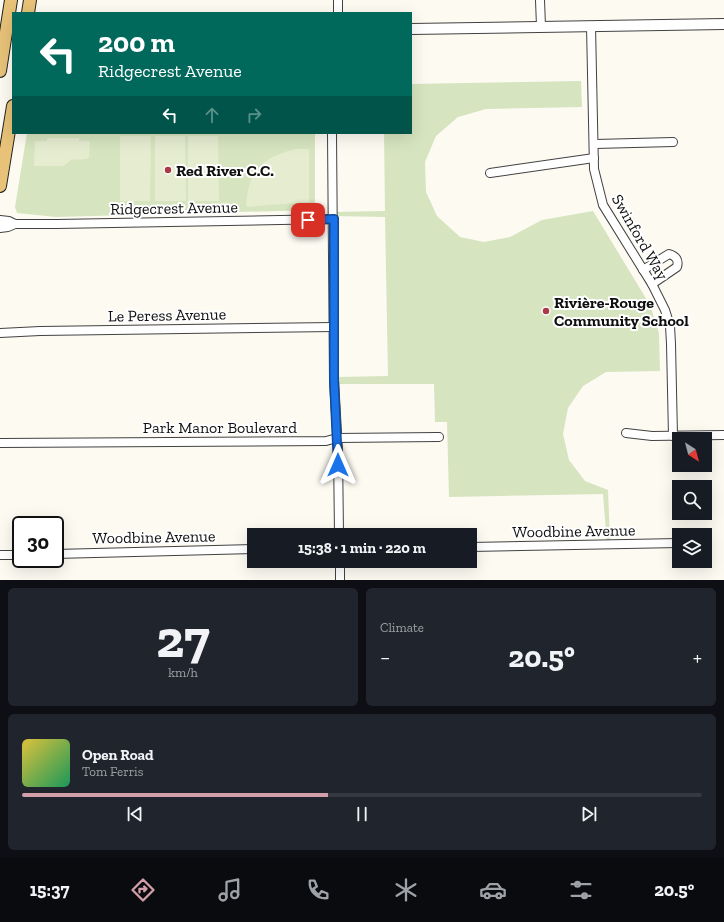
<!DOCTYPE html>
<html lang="en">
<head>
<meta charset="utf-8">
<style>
  :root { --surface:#171b24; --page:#20242c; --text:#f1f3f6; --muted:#9ea1a6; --line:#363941; --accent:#d29fa8 }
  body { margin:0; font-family:"Zilla Slab",serif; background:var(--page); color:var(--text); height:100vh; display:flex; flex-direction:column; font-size:15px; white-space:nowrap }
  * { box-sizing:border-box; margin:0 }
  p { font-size:13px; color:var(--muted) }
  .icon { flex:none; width:22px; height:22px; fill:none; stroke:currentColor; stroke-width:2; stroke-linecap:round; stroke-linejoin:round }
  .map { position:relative; height:580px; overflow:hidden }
  .drawer { display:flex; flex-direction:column; gap:8px; padding:8px; background:#0d0f14; flex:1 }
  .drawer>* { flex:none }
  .guide { position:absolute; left:12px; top:12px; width:400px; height:122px; border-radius:0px; box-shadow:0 4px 16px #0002; background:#00695c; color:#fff; overflow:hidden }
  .needle { width:26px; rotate:144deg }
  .buttons { position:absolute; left:672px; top:432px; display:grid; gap:8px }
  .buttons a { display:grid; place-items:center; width:40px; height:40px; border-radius:0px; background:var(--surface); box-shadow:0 4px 16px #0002; font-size:20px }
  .speed { position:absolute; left:12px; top:516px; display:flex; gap:8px; font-size:20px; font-weight:700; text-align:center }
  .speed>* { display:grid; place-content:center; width:52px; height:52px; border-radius:50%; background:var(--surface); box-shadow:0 4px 16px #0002; line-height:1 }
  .speed .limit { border:2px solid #111; border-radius:6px; background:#fff; color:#111 }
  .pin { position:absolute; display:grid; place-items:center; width:34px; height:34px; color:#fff; margin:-17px; border-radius:8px; box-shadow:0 2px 6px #0006 }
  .me { position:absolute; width:44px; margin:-22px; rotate:0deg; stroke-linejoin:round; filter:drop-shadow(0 0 3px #0008) }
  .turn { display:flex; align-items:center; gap:14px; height:84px; padding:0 20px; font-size:18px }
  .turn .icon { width:52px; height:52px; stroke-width:2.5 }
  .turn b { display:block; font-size:28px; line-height:34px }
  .lanes { display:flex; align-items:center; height:38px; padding:0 20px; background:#0003; justify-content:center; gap:20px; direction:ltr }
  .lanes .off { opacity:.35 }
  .big { font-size:30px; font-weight:800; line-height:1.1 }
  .drawer .card { flex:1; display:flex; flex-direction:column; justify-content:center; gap:6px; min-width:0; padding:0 14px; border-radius:6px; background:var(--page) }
  .drawer .dial { align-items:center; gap:0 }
  .dial b { font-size:52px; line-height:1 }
  .song { display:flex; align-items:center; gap:12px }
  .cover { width:48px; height:48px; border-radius:6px; background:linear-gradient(135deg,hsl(50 70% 55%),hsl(150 70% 35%)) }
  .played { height:4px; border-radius:2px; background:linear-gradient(90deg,var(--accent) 45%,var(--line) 45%) }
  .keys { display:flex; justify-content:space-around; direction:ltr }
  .heat { display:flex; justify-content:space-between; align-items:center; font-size:22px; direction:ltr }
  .drawer .tiles { flex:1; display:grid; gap:8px; grid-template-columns:1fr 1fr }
  .card:last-child { grid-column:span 2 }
  .trip { position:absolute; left:247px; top:528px; width:230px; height:40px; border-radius:0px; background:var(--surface); box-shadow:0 4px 16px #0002; font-weight:800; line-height:40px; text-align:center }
  .tabs { display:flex; height:64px; justify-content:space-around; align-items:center; background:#090b0e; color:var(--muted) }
  .tabs .icon { width:28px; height:28px }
  .tabs .active { color:var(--accent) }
  .tabs b { font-size:18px; color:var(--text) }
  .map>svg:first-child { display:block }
  .green { fill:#d6e4bf }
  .pitch { fill:#e5ecd0 }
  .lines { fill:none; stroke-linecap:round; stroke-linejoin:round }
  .minor-casing { stroke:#424242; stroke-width:10 }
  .tertiary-casing { stroke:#424242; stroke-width:12 }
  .primary-casing { stroke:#202020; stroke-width:14 }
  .minor { stroke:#fff; stroke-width:8 }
  .tertiary { stroke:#fff; stroke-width:10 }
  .primary { stroke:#e7c278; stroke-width:12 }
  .route-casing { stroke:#114b97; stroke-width:10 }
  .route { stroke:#1a73e8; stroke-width:7 }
  .poi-dot { fill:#ad3848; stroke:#fff; stroke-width:1.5 }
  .labels { text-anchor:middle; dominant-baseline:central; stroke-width:4; stroke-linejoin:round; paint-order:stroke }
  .poi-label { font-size:16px; font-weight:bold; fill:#0f0f0f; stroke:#fff; text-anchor:start }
  .street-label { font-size:16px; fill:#0f0f0f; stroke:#fff }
</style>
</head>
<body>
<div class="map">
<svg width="724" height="580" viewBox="0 0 724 580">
  <rect width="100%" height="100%" fill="#fdfaf2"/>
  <!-- green -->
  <g class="green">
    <path d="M 581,81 L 582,107 L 486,109 L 458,117 L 436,136 L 425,162 L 426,192 L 437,216 L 460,237 L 484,242 L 510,237 L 542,220 L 593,211 L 650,305 L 659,333 L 660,371 L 606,372 L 583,386 L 568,408 L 563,434 L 569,460 L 585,481 L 608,490 L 610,540 L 607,544 L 603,494 L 449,497 L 447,422 L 435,422 L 434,384 L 337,384 L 337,377 L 388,376 L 385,217 L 334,216 L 333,212 L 385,211 L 384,133 L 411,133 L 411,84 Z"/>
    <path d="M 27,133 L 315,133 L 315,210 L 56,217 L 17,213 L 15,207 Z"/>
  </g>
  <!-- pitch -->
  <g class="pitch">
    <path d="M 120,136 L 151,136 L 150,201 L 120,201 Z"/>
    <path d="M 155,136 L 185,136 L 186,201 L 155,201 Z"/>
    <path d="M 188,136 L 218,136 L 219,201 L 188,201 Z"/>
    <path d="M 47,138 L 79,138 L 79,141 L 90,141 L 89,157 L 87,159 L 71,160 L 64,166 L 34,166 L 35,141 L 47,141 Z"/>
    <path d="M 296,149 L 309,149 L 309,202 L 246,207 C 248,171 261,157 296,149 Z"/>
  </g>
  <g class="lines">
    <defs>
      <g id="minor">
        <path d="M 338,0 L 338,13"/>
        <path d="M 540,0 L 541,26"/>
        <path d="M 591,26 L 594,169 L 603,205 L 652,284 L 665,310 L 670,326 L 671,344 L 673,436"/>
        <path d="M 332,133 L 334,380 L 338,450 L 339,535"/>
        <path d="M 595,144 L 673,142"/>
        <path d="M 490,173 L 594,158"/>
        <path d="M 0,220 L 9,221 L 15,224 L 56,224 L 334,219"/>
        <path d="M 0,228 L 8,227 L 15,224"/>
        <path d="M 643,270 L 669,254 C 676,256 679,260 677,267 L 652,284"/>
        <path d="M 0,333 L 40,331 L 334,327"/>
        <path d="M 626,433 L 652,436 L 724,435"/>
        <path d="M 0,443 L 326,441 L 337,438 L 439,437"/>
        <path d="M 470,547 L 679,543"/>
        <path d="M 55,554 L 254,549"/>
        <path d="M 0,555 L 21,555"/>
        <path d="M 340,561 L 340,580"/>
      </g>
      <path id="tertiary" d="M 411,29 L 724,24"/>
      <g id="primary">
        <path d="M 28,13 L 30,0"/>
        <path d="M 0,71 L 11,0"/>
        <path d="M 0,186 L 13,106"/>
      </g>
    </defs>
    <!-- minor casing -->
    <use href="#minor" class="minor-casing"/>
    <!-- tertiary casing -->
    <use href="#tertiary" class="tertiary-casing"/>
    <!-- primary casing -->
    <use href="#primary" class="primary-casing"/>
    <!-- minor -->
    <use href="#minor" class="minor"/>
    <!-- tertiary -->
    <use href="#tertiary" class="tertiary"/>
    <!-- primary -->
    <use href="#primary" class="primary"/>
  </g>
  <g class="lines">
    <defs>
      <path id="route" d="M 308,220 L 334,219 L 334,380 L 338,465"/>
    </defs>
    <!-- route casing -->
    <use href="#route" class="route-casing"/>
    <!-- route -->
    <use href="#route" class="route"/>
  </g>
  <!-- markers -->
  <g class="poi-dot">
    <circle cx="168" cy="170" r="4"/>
    <circle cx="546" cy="311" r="4"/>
  </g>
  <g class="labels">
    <!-- poi labels -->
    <g class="poi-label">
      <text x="176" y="170">Red River C.C.</text>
      <text x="554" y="302">Rivière-Rouge<tspan x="554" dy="18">Community School</tspan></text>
    </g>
    <!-- street labels -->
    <g class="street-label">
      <text transform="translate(174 208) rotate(-1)">Ridgecrest Avenue</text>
      <text transform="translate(640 237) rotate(60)">Swinford Way</text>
      <text transform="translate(167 315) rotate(-1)">Le Peress Avenue</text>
      <text x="220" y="427">Park Manor Boulevard</text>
      <text transform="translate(574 531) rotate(-1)">Woodbine Avenue</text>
      <text transform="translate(154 537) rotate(-1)">Woodbine Avenue</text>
    </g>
  </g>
</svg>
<div class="buttons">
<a><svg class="needle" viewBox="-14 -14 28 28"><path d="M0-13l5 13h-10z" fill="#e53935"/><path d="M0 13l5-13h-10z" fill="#9ea1a6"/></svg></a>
<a><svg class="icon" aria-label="search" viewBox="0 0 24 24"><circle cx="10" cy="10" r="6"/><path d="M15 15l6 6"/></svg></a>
<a><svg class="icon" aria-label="layers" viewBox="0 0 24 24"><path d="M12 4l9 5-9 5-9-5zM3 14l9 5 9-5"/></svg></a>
</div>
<div class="speed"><div class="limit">30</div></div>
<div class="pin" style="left:308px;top:220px;background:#d93025"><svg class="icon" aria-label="arrive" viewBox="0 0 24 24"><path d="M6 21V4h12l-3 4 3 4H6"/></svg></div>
<svg class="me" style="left:338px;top:465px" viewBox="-20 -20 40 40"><path d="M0-17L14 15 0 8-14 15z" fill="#1a73e8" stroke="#fff" stroke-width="4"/></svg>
<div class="trip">15:38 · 1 min · 220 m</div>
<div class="guide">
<div class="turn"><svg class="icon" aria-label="left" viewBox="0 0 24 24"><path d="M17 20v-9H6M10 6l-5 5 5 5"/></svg><div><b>200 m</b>Ridgecrest Avenue</div></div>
<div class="lanes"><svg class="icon" aria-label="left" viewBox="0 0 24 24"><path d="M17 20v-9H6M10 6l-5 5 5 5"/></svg><svg class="icon off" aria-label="ahead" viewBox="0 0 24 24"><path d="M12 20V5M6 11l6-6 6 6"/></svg><svg class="icon off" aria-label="right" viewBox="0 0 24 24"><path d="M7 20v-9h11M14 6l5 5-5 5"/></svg></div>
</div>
</div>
<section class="drawer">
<div class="tiles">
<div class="card dial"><b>27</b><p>km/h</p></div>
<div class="card"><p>Climate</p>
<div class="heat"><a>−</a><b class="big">20.5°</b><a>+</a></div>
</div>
<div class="card">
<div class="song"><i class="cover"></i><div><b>Open Road</b><p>Tom Ferris</p></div></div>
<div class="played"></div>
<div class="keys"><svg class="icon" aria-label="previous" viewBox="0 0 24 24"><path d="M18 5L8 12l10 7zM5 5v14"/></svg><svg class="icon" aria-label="pause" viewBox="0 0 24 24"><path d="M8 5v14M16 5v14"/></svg><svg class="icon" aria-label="next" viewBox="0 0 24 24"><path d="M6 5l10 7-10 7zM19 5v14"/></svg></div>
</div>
</div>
</section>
<nav class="tabs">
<b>15:37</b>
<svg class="icon active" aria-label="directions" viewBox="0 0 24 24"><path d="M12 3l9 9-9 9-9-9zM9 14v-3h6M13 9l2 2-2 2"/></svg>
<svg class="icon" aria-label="music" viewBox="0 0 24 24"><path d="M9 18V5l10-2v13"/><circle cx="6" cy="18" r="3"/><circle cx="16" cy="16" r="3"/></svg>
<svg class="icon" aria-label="phone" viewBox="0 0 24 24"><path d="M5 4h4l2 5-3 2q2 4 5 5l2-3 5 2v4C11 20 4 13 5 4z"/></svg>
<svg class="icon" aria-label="climate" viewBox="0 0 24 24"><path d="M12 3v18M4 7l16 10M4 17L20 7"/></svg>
<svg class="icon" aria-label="car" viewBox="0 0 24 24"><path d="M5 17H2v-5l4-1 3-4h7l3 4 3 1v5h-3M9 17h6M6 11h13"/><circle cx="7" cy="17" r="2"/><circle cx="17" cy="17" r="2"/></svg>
<svg class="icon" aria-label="filters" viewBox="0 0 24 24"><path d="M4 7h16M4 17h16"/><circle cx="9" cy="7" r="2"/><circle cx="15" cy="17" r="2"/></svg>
<b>20.5°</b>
</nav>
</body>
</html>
